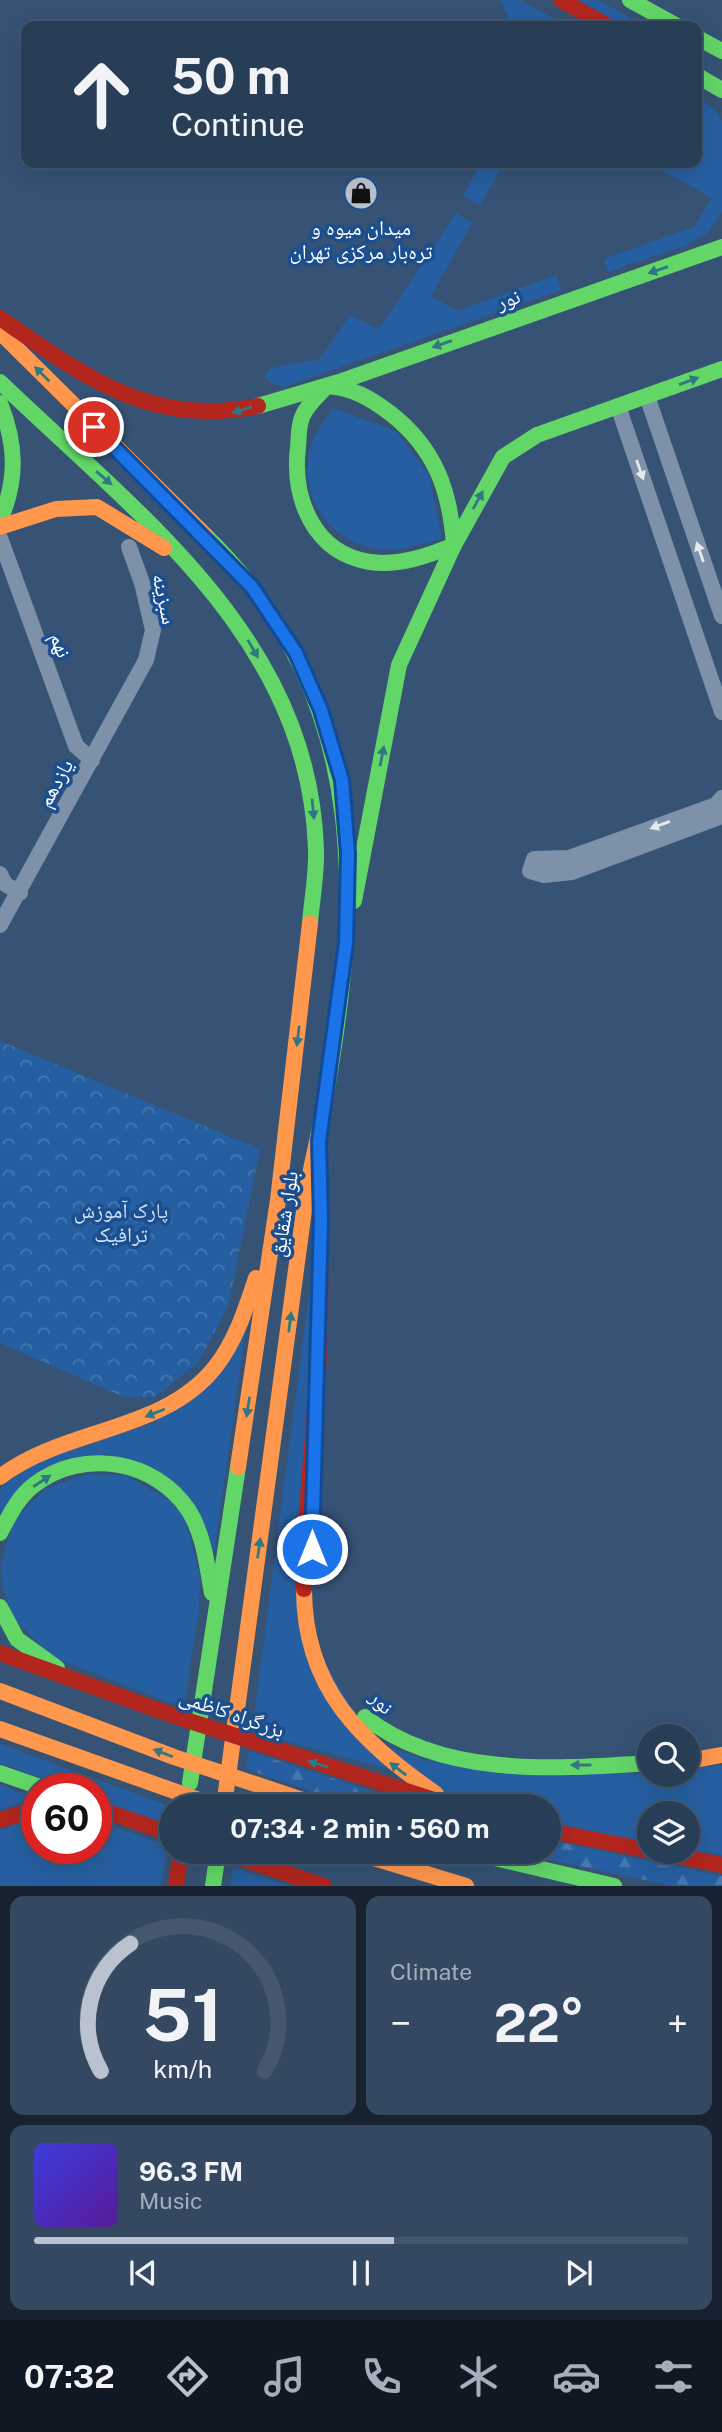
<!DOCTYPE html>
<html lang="en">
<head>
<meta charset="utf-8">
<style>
  :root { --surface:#283e57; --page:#344961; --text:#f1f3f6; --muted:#a5aeba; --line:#44576d; --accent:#b9c2ce }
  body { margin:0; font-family:"Public Sans","Noto Naskh Arabic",sans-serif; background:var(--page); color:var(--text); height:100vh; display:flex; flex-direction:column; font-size:26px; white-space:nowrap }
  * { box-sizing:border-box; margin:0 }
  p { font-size:23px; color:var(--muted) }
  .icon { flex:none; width:38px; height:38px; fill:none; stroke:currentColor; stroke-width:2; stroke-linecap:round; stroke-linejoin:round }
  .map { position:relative; height:1886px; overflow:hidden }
  .side { display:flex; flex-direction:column; gap:10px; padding:10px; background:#162230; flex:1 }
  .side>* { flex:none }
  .guide { position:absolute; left:21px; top:21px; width:681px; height:147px; border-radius:14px; box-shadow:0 7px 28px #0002,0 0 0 2px var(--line); background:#283e57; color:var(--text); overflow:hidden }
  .tools { position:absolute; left:637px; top:1724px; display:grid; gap:14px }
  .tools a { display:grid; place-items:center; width:63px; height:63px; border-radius:50%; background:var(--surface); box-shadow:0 7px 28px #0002,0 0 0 2px var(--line); font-size:35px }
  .speed { position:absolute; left:21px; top:1773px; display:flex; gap:14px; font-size:35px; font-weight:700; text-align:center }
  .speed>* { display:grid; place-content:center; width:91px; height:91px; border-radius:50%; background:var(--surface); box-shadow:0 7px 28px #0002,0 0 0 2px var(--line); line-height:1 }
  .speed .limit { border:10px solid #d22; background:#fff; color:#111 }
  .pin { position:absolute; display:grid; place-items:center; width:60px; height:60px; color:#fff; margin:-30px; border:4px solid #fff; border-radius:50%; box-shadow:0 2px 7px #0007 }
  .me { position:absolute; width:77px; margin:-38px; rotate:0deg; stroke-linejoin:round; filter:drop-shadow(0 0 5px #0008) }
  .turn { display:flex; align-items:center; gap:24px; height:147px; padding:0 35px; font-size:32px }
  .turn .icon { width:91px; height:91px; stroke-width:2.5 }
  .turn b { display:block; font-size:49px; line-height:60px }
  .big { font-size:52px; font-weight:700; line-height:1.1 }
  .side .widget { flex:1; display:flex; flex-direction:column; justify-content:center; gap:10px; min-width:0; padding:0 24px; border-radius:14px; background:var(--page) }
  .side .dial { align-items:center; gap:0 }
  .dial svg { height:182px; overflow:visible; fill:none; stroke:var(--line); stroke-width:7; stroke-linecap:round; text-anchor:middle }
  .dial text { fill:var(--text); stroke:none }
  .song { display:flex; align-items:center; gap:21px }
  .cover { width:84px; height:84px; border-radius:10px; background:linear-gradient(135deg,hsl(240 70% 55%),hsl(270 70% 35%)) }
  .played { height:7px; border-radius:4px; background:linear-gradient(90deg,var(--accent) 55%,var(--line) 55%) }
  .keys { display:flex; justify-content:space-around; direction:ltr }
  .heat { display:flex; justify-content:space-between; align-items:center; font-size:38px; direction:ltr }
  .side .tiles { flex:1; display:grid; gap:10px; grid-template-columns:1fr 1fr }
  .widget:last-child { grid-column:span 2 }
  .trip { position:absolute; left:159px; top:1794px; width:402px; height:70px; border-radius:35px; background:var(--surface); box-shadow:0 7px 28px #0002,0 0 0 2px var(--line); font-weight:700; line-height:70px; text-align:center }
  .dock { display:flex; height:112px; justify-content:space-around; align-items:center; background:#101923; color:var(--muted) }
  .dock .icon { width:49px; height:49px }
  .dock .on { color:var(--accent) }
  .dock b { font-size:32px; color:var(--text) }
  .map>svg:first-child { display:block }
  .grass { fill:#265fa1 }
  .forest { fill:url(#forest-firs) }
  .park { fill:url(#park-crowns) }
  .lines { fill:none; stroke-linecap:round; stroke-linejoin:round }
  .street { stroke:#7d92a8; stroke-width:16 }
  .fast { stroke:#63d668; stroke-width:16 }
  .slow { stroke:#ff974d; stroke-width:16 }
  .jam { stroke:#b3261e; stroke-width:16 }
  .oneway { fill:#317883 }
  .oneway2 { fill:#e5e9ee }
  .route-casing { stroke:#114b97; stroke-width:18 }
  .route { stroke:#1a73e8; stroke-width:12 }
  .labels { text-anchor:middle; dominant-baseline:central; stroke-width:7; stroke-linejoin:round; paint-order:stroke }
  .poi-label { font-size:21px; fill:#fff; stroke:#1b4f8f }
  .street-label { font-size:21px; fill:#fff; stroke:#1b4f8f }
  .park-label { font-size:21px; fill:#cfe3fa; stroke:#1b4f8f }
</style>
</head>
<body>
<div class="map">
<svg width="722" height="1886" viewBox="0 0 722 1886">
  <defs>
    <pattern id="forest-firs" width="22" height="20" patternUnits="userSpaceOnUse" patternTransform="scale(1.75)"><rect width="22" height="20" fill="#265fa1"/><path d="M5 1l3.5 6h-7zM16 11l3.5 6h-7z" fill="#4777af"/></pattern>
    <pattern id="park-crowns" width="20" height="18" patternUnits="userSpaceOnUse" patternTransform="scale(1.75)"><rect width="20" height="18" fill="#265fa1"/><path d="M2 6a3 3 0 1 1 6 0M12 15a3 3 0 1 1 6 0" fill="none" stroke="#4777af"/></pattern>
  </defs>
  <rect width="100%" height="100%" fill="#365274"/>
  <!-- grass -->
  <g class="grass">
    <path d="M 502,0 L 520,0 L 568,26 L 510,26 Z"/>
    <path d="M 575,0 L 598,0 L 633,19 L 636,26 L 622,26 Z"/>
    <path d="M 697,97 L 715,110 L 722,121 L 722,213 L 709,232 L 687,245 L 608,272 L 604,259 L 694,227 L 712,198 L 648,163 L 696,163 Z"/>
    <path d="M 481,163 L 504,163 L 480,205 L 463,196 Z"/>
    <path d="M 456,213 L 472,223 L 431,296 L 457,311 L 556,275 L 561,290 L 284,387 L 271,383 L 265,377 L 271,368 L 320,359 L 350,315 L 379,329 Z"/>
    <path d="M 333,408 L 397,432 L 429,475 L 442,538 C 420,545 395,553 372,548 C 322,537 293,484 315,436 C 320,426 327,417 333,408 Z"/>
    <path d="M 313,1263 L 299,1621 L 389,1769 L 252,1732 Z"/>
    <path d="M 247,1321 L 213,1561 L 208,1530 L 107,1453 L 0,1513 L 0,1489 L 31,1463 L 156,1422 Z"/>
    <path d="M 87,1474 L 126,1475 L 171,1502 L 185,1520 L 200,1575 L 199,1609 L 184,1708 L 50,1656 L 12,1616 L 2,1584 L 1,1564 L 14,1521 L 45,1489 Z"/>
    <path d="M 307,1547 L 312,1618 L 320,1651 L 340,1696 L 363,1726 L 384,1746 L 429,1761 L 489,1771 L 688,1774 L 688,1769 L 722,1765 L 722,1855 L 688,1850 L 688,1813 L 649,1813 L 649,1844 L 550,1822 L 550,1806 C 529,1806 506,1809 485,1806 C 410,1795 333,1714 314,1643 C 306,1612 306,1579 307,1547 Z"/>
    <path d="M 0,1744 L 167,1805 L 164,1824 L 96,1799 L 96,1788 L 69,1788 L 0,1763 Z"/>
    <path d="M 0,1784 L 34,1798 L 0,1810 Z"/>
    <path d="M 37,1816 L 37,1848 L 96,1848 L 96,1820 L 168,1846 L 161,1886 L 0,1886 L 0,1830 Z"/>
    <path d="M 233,1868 L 290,1886 L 230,1886 Z"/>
  </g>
  <!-- forest -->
  <g class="forest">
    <path d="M 249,1751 L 418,1806 L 355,1806 L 246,1769 Z"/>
    <path d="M 550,1840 L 722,1876 L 722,1886 L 673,1886 L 513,1852 L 550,1852 Z"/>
  </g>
  <!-- park -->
  <path class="park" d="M 0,1041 L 260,1149 L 228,1307 L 198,1363 L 155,1397 L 124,1397 L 0,1343 Z"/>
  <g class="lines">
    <!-- street -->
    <g class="street">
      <path d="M 647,396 L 722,616"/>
      <path d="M 618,406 L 722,712"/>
      <path d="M 0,538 L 76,746 L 92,760"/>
      <path d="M 722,798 L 716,805 L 569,858 L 534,859 L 530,871 L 544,875 L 572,872 L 722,816"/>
      <path d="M 0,874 L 5,884 L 20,893"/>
      <path d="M 0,925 L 146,660 L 153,630 L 142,583 L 129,547"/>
    </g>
    <!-- fast -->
    <g class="fast">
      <path d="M 630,0 L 677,26"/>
      <path d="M 696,37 L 722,51"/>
      <path d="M 696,75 L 722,90"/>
      <path d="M 0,382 C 138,515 309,638 316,849 C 317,873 312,898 310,923"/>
      <path d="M 327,386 C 353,388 370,398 390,413 C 435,448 450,490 454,545 C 428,556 399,566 370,562 C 313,553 292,498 298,447 C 299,437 298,425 303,415 C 308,404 319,395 327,386 Z"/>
      <path d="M 0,403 C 16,444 18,479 0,520"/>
      <path d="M 258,406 L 339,382 L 722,247"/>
      <path d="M 205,535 C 379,704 361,917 318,1137"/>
      <path d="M 354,901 L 399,665 L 454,545 L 503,457 L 537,435 L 722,369"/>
      <path d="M 0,1533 C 9,1516 18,1497 34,1485 C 82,1448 155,1459 189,1511 C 204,1535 207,1566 212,1593"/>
      <path d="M 0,1607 L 17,1639 L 57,1668"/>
      <path d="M 365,1717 C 442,1778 556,1769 649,1763"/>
      <path d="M 0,1773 L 43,1788"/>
      <path d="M 190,1783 L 238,1467"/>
      <path d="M 469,1852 L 614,1886"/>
      <path d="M 213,1886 L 218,1852"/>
    </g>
    <!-- slow -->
    <g class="slow">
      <path d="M 0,332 L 205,535"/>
      <path d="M 0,527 L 56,509 L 97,507 L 164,548"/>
      <path d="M 238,1467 L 278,1200 L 310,923"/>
      <path d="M 0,1477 C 65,1427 164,1433 216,1366 C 236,1340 246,1308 256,1278"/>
      <path d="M 304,1589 C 304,1689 361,1741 436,1794"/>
      <path d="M 0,1691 L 174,1757 L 321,1806"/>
      <path d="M 0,1729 L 216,1806"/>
      <path d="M 688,1761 L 722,1755"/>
      <path d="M 224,1806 L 307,1188 L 318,1137"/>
      <path d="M 354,1852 L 466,1886"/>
    </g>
    <!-- jam -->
    <g class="jam">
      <path d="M 561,0 L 608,26"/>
      <path d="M 0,318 C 84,376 151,428 258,406"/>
      <path d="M 304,1589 L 304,1548 L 320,1346 L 321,1193"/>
      <path d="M 0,1653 L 180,1718 L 453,1806"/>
      <path d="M 96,1808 L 172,1834"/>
      <path d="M 0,1820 L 37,1809"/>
      <path d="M 550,1831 L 722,1865"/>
      <path d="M 223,1852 L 324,1886"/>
      <path d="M 176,1886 L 181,1852"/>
    </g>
  </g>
  <!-- one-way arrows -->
  <defs><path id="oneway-solid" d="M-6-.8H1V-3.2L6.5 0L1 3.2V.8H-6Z" transform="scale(1.75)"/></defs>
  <g class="oneway">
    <use href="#oneway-solid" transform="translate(658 270) rotate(161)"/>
    <use href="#oneway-solid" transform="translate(442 344) rotate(161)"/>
    <use href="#oneway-solid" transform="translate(42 374) rotate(-135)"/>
    <use href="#oneway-solid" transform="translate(689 381) rotate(-20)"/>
    <use href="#oneway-solid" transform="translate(242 410) rotate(163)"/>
    <use href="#oneway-solid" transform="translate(104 478) rotate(41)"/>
    <use href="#oneway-solid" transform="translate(478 500) rotate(-61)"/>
    <use href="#oneway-solid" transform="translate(253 649) rotate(60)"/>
    <use href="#oneway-solid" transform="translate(382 756) rotate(-79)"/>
    <use href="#oneway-solid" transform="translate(313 809) rotate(85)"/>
    <use href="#oneway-solid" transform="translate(298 1036) rotate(97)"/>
    <use href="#oneway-solid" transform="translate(290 1322) rotate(-83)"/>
    <use href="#oneway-solid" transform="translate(248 1407) rotate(99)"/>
    <use href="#oneway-solid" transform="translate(155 1413) rotate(158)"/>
    <use href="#oneway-solid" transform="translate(42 1481) rotate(-33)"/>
    <use href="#oneway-solid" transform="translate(259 1548) rotate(-82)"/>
    <use href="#oneway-solid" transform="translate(163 1753) rotate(-159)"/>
    <use href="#oneway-solid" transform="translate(318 1764) rotate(-162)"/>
    <use href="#oneway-solid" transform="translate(581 1765) rotate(-180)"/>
    <use href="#oneway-solid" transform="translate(398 1769) rotate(-142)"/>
  </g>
  <g class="oneway2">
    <use href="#oneway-solid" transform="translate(640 470) rotate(71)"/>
    <use href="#oneway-solid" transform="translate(700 552) rotate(-109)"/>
    <use href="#oneway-solid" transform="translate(660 825) rotate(160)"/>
  </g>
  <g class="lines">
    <defs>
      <path id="route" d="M 94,427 L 252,587 L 296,653 L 321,710 L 342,780 L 348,853 L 346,943 L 319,1141 L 321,1220 L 312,1549"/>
    </defs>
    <!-- route casing -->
    <use href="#route" class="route-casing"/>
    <!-- route -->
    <use href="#route" class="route"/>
  </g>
  <!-- icons -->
  <defs>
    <symbol id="shop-disc" viewBox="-11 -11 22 22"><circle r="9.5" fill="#b9c2ce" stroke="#1b4f8f"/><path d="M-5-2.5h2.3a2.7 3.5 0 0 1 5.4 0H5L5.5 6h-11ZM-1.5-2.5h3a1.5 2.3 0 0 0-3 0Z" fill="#111"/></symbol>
  </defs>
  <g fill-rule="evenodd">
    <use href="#shop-disc" x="342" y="174" width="38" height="38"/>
  </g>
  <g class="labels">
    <!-- poi labels -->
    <g class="poi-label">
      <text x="361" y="227">میدان میوه و<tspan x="361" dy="24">تره‌بار مرکزی تهران</tspan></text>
    </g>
    <!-- street labels -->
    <g class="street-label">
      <text transform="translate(508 299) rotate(-19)">نور</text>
      <text transform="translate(165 599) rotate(78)">سبزینه</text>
      <text transform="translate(61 645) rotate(70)">نهم</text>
      <text transform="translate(55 783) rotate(-61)">یازدهم</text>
      <text transform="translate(284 1214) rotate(-81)">بلوار شقایق</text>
      <text transform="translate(382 1702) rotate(47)">نور</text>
      <text transform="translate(232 1713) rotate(19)">بزرگراه کاظمی</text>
    </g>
    <!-- park labels -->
    <g class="park-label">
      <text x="121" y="1210">پارک آموزش<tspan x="121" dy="24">ترافیک</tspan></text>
    </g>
  </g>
</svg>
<div class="tools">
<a><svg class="icon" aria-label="search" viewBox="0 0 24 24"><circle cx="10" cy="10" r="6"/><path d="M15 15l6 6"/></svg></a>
<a><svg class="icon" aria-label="layers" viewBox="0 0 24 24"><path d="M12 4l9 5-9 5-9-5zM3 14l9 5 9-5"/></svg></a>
</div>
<div class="speed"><div class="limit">60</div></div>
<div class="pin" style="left:94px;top:427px;background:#d93025"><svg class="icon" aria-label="arrive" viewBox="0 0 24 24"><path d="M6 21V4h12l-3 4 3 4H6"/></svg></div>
<svg class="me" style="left:312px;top:1549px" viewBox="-20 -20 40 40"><circle r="17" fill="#1a73e8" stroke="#fff" stroke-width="3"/><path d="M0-11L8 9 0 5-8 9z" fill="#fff"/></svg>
<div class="trip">07:34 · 2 min · 560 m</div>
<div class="guide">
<div class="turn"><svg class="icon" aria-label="ahead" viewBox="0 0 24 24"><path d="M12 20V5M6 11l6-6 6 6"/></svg><div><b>50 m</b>Continue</div></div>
</div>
</div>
<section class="side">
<div class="tiles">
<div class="widget dial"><svg viewBox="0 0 100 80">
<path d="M14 69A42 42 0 1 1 86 69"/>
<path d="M14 69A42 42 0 0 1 27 13" stroke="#b9c2ce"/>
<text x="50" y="56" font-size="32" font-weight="700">51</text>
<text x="50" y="72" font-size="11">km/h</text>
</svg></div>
<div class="widget"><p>Climate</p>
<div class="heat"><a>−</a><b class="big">22°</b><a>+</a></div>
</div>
<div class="widget">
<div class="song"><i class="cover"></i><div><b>96.3 FM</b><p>Music</p></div></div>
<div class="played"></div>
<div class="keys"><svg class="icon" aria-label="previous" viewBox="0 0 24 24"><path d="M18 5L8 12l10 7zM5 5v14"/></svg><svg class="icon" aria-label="pause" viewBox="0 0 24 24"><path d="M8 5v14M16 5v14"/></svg><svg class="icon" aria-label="next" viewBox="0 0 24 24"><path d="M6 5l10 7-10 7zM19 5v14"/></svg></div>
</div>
</div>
</section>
<nav class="dock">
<b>07:32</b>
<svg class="icon on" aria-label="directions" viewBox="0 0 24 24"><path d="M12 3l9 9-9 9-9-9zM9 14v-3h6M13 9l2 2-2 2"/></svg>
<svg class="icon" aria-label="music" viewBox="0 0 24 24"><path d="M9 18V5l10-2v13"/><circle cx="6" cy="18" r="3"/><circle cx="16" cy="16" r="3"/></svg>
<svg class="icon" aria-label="phone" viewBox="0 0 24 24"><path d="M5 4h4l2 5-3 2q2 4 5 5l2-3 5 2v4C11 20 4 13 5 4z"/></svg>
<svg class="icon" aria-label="climate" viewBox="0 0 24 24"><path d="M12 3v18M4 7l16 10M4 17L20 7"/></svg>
<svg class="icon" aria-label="car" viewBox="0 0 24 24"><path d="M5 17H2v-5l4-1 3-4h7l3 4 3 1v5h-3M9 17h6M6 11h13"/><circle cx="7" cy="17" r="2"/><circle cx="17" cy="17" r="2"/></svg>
<svg class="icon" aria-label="filters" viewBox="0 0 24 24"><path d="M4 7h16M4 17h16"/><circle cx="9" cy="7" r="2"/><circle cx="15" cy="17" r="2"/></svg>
</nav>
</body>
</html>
